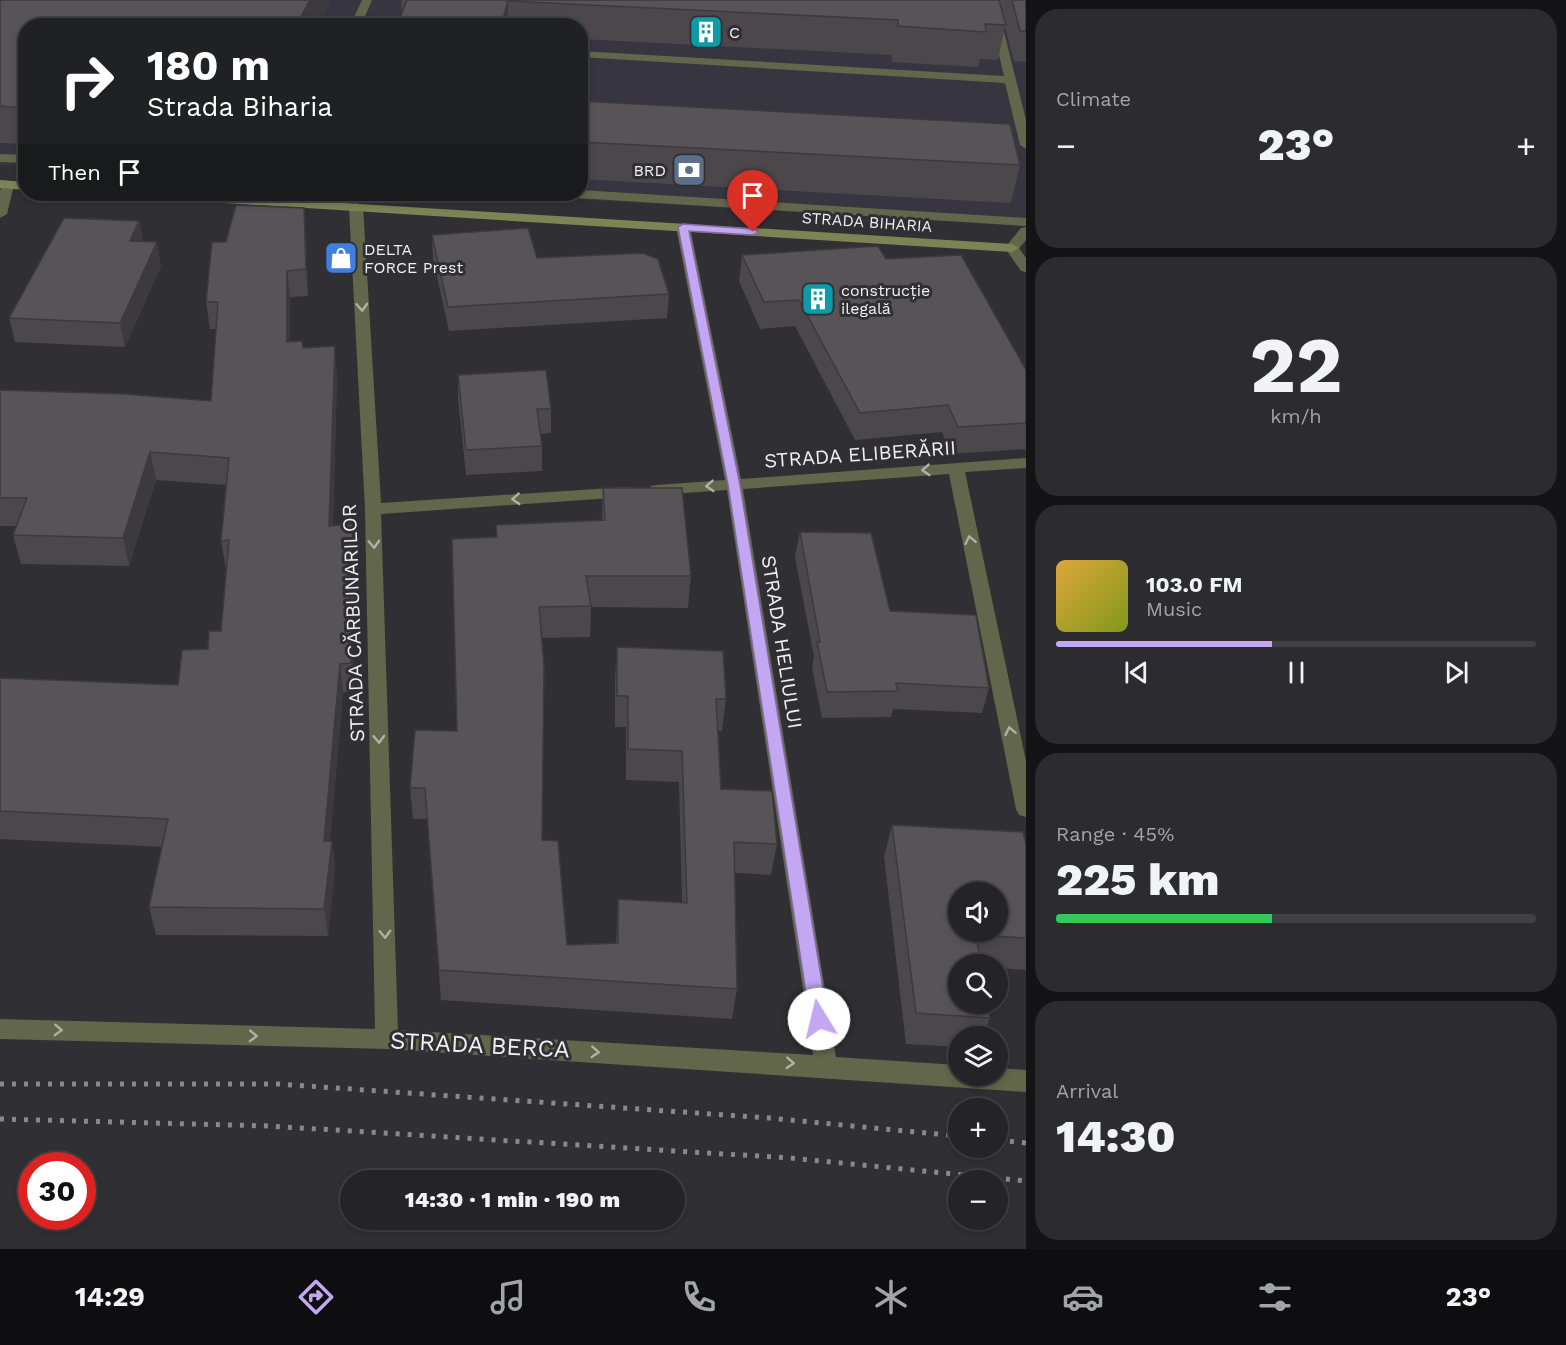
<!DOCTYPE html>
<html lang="en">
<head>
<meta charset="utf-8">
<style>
  :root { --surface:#242327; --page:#2c2b2f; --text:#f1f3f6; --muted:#a3a4a7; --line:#414044; --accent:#c3a7f2 }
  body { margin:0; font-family:"Work Sans",sans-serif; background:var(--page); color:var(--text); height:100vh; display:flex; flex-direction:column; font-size:22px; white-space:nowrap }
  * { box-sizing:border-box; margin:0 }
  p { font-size:20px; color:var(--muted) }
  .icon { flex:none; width:33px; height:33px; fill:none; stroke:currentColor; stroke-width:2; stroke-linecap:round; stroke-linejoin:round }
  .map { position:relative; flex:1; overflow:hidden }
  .drawer { display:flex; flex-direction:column; gap:9px; padding:9px; background:#141315; width:540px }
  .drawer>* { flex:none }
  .top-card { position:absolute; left:18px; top:18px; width:570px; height:183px; border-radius:24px; box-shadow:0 3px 9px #0003,0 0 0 2px var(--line); background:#202124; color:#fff; overflow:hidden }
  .fabs { position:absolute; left:948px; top:882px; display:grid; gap:12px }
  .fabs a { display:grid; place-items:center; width:60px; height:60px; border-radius:50%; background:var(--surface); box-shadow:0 3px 9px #0003,0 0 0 2px var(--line); font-size:30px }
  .speed { position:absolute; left:18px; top:1152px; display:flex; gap:12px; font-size:30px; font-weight:700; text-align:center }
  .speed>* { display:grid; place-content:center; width:78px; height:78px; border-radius:50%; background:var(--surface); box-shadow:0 3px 9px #0003,0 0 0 2px var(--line); line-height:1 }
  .speed .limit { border:9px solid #d22; background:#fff; color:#111 }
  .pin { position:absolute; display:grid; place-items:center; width:51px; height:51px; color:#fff; margin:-62px -26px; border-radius:50% 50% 50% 0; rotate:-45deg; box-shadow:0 0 6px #0007 }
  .pin .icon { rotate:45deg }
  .me { position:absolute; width:66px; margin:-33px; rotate:351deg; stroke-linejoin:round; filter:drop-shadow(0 0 4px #0008) }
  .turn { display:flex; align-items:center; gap:21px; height:126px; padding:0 30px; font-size:27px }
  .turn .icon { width:78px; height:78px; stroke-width:2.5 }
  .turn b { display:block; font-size:42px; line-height:51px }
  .then { display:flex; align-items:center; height:57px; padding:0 30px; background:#0003; gap:12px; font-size:22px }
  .big { font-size:45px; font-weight:800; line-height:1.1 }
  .drawer .widget { flex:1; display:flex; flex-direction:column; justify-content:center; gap:9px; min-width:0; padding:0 21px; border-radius:24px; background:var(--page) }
  .drawer .dial { align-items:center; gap:0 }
  .dial b { font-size:78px; line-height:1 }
  .song { display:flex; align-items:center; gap:18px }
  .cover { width:72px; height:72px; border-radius:9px; background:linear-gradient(135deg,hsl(40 70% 55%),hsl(70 70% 35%)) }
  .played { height:6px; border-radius:3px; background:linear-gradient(90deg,var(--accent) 45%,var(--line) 45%) }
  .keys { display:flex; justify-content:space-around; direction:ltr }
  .heat { display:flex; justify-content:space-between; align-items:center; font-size:33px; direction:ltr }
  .charge { height:9px; border-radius:4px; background:linear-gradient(90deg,#34c759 45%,var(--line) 0) }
  .trip { position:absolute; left:340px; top:1170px; width:345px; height:60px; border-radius:30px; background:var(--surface); box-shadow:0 3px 9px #0003,0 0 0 2px var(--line); font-weight:800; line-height:60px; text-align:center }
  .tabs { display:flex; height:96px; justify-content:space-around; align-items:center; background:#0e0e10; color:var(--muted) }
  .tabs .icon { width:42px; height:42px }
  .tabs .active { color:var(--accent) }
  .tabs b { font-size:27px; color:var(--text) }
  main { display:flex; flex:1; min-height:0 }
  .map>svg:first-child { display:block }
  .built { fill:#373540 }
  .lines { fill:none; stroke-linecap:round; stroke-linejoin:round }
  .lane { fill:#62664a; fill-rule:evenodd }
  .street { fill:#62664a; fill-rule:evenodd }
  .secondary { fill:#7e8356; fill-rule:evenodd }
  .rail { stroke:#89888c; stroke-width:5; stroke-dasharray:4 8; stroke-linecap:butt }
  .wall { fill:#4b474b }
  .shaded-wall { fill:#3d3a3d }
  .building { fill:#575357; stroke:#3d3a3d; stroke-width:1.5; fill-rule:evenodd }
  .oneway { stroke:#b0b2a7 }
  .route { fill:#c3a7f2; stroke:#7f6d9d; stroke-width:1.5 }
  .labels { text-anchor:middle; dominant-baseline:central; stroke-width:6; stroke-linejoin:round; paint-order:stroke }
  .far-poi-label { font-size:16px; fill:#f0f0f3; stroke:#302f34; text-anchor:start }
  .far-street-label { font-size:16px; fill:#f0f0f3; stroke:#302f34 }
  .street-label { font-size:20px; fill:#f0f0f3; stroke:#302f34 }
  .near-street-label { font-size:24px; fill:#f0f0f3; stroke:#302f34 }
</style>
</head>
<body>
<main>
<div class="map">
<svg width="1026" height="1249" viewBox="0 0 1026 1249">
  <rect width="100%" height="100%" fill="#302f34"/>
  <!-- built -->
  <path class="built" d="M 0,0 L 1026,0 L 1026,222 L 465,194 L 580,194 L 580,26 L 26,26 L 25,166 L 0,165 Z"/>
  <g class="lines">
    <!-- lane -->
    <g class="lane">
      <path d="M 362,0 L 372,0 L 361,26 L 350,26 Z"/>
      <path d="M 986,0 L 996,0 L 1026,120 L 1026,149 L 1020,145 L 1005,83 L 580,57 L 580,51 L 1004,76 Z"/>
      <path d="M 0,154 L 26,155 L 26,163 L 0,162 Z"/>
      <path d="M 580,190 L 1026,218 L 1026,226 L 577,198 L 571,194 L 580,194 Z"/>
      <path d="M 1026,227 L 1026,240 L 1017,251 L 1007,251 L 1005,248 L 1007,245 L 1021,228 Z"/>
    </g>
    <!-- street -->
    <g class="street">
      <path d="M 8,181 L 14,185 L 7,214 L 0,218 L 0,191 L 3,182 Z"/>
      <path d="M 356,203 L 363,207 L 381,503 L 626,487 L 632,488 L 634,492 L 632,496 L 626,497 L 381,514 L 398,1030 L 813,1055 L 727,490 L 657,495 L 651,494 L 649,490 L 651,486 L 657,485 L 725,480 L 676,227 L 683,223 L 690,227 L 741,479 L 1026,458 L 1026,468 L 965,472 L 1026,761 L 1026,817 L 1019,815 L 1016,809 L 949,474 L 743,489 L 836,1057 L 958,1065 L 958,1076 L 998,1076 L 998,1068 L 1026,1070 L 1026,1092 L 387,1049 L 0,1039 L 0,1019 L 375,1029 L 365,509 L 349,207 Z"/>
      <path d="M 1012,244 L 1017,245 L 1026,258 L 1026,272 L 1021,271 L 1005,248 Z"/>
    </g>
    <!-- secondary -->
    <g class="secondary">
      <path d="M 0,180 L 26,182 L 26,190 L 0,188 Z"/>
      <path d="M 138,194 L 199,194 L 1012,244 L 1019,248 L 1012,252 L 144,198 Z"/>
    </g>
    <!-- rail -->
    <g class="rail">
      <path d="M 0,1084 L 278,1084 L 769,1118 L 958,1136"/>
      <path d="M 0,1119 L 269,1126 L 790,1158 L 1026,1181"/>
      <path d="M 998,1140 L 1026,1143"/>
    </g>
  </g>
  <!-- wall -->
  <g class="wall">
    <path d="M 0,0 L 331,0 L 318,26 L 26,26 L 26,144 L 0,143 Z"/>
    <path d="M 401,0 L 1026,0 L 1026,62 L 1014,61 L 1005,27 L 998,60 L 980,59 L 978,67 L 892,62 L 892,55 L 580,39 L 580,26 L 397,26 L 402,13 Z"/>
    <path d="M 580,101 L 1020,165 L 1011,203 L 580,179 Z"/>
    <path d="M 139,221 L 143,242 L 161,266 L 125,347 L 15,342 L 9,318 Z"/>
    <path d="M 306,234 L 308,296 L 290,297 L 290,342 L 303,348 L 337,374 L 333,525 L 353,524 L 355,553 L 355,611 L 352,611 L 354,692 L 343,692 L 330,841 L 332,841 L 335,869 L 328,936 L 156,935 L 149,907 L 162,847 L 0,839 L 0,678 L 178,685 L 208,649 L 221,631 L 226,569 L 221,541 L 226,485 L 156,480 L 129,566 L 21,564 L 13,535 L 16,526 L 0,526 L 0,390 L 211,401 L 217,329 L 210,329 L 206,302 L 226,242 Z"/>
    <path d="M 432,235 L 537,258 L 669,294 L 667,318 L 449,331 L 433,259 Z"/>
    <path d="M 742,255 L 886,259 L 1026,370 L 1026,452 L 1025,449 L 951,454 L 942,432 L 855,440 L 795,326 L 760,329 L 739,281 Z"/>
    <path d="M 458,375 L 551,409 L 551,433 L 540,434 L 542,446 L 542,471 L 466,475 L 458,399 Z"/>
    <path d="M 603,488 L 691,576 L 688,608 L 591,607 L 590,637 L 541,638 L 542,840 L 567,945 L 616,943 L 618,899 L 682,903 L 679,782 L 626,780 L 626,727 L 615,727 L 615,679 L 617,647 L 726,699 L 722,731 L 718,731 L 721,789 L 777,844 L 771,875 L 735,873 L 737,989 L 732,1019 L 441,1000 L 427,819 L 413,819 L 410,788 L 457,731 L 496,537 L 496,525 L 602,520 Z"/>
    <path d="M 800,532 L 890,611 L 989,688 L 982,713 L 893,709 L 891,717 L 822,718 L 812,668 L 814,657 L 795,557 Z"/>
    <path d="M 892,825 L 1026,844 L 1026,970 L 998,968 L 998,964 L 958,964 L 990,1018 L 983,1036 L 958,1036 L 958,1047 L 906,1044 L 884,857 Z"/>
  </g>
  <!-- shaded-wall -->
  <g class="shaded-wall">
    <path d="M 310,0 L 331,0 L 318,26 L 296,26 Z"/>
    <path d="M 508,1 L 508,26 L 501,26 Z"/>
    <path d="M 304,208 L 306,234 L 308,296 L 306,269 Z"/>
    <path d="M 139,221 L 143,245 L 130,241 Z"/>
    <path d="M 157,242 L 161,266 L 125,347 L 120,323 Z"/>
    <path d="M 287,271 L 290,297 L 290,370 L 287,342 Z"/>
    <path d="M 335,346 L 337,374 L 332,554 L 329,526 Z"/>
    <path d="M 150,452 L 156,480 L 129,566 L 123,538 Z"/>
    <path d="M 353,524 L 355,553 L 355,611 L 353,582 Z"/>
    <path d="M 350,583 L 352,611 L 354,692 L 351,663 Z"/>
    <path d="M 340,664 L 343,692 L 328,869 L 324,841 Z"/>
    <path d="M 332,841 L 335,869 L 328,936 L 324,909 Z"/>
  </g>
  <!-- building -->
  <g class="building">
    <path d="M 0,0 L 310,0 L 296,26 L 26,26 L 26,108 L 0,106 Z"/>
    <path d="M 407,0 L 999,0 L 1006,25 L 985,24 L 986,32 L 898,26 L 898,20 L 508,1 L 501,26 L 397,26 Z"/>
    <path d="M 1012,0 L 1026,0 L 1026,31 L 1020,31 Z"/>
    <path d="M 580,101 L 1010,124 L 1020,165 L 580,142 Z"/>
    <path d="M 236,205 L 304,208 L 306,269 L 287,271 L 287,342 L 302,341 L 303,348 L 335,346 L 329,526 L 353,524 L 353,582 L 350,583 L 351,663 L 340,664 L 324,841 L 332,841 L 324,909 L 149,907 L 168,819 L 0,811 L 0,678 L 178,685 L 182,650 L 208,649 L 209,631 L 221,631 L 229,540 L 221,541 L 229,458 L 150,452 L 123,538 L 13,535 L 27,498 L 0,498 L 0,390 L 125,394 L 211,401 L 218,302 L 206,302 L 212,242 L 226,242 Z"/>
    <path d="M 64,218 L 139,221 L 130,241 L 157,242 L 120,323 L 9,318 Z"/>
    <path d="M 528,228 L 537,258 L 642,253 L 658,259 L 669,294 L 448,307 L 432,235 Z"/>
    <path d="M 878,246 L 886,259 L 961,255 L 1026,370 L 1026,423 L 958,427 L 948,405 L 860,413 L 799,300 L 764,302 L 742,255 Z"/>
    <path d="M 546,370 L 551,409 L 537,409 L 542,446 L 466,450 L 458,375 Z"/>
    <path d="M 603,488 L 682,488 L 691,576 L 586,576 L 591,606 L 539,607 L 544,665 L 542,840 L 558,841 L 567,945 L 618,943 L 618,899 L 687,903 L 682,751 L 628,749 L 628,696 L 617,696 L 617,647 L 723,651 L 726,699 L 716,699 L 721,789 L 772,791 L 777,844 L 734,842 L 737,989 L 439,970 L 425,788 L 410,788 L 415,730 L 457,731 L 452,539 L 497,537 L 496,525 L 605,520 Z"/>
    <path d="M 800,532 L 871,533 L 890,611 L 976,615 L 989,688 L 896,683 L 898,691 L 827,692 L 817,642 L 820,642 Z"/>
    <path d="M 892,825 L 1023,832 L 1026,844 L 1026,938 L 976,935 L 981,964 L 958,964 L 958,1004 L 987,1004 L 990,1018 L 916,1013 ZM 958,892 L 998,892 L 998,932 L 958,932 Z"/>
  </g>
  <!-- one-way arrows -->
  <defs><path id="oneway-chevron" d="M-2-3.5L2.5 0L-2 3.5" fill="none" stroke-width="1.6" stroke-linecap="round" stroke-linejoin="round" transform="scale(1.5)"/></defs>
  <g class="oneway">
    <use href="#oneway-chevron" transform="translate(362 307) rotate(87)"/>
    <use href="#oneway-chevron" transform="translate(926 470) rotate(176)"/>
    <use href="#oneway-chevron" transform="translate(710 486) rotate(176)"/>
    <use href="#oneway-chevron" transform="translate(516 499) rotate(176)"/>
    <use href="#oneway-chevron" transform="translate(970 540) rotate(-102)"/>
    <use href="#oneway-chevron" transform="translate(374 544) rotate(88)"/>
    <use href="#oneway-chevron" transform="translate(1010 731) rotate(-102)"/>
    <use href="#oneway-chevron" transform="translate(379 739) rotate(88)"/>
    <use href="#oneway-chevron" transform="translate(385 934) rotate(88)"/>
    <use href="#oneway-chevron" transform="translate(58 1030) rotate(2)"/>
    <use href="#oneway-chevron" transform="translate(253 1036) rotate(2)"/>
    <use href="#oneway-chevron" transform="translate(595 1052) rotate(3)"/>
    <use href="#oneway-chevron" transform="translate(790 1063) rotate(3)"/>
  </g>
  <!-- route -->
  <path class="route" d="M 683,224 L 753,229 L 759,232 L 753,235 L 689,231 L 740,485 L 828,1019 L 825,1024 L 819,1026 L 813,1024 L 810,1019 L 728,485 L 678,227 Z"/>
  <!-- icons -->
  <defs>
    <symbol id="building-square" viewBox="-11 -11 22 22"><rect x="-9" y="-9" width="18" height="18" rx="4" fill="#0f9aa8" stroke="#302f34"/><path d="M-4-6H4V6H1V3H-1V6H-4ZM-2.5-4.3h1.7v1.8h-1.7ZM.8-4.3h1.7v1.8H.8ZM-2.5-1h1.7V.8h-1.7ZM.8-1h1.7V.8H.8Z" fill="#fff"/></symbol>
    <symbol id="bank-square" viewBox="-11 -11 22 22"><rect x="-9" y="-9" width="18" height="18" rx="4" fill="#5c6f8a" stroke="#302f34"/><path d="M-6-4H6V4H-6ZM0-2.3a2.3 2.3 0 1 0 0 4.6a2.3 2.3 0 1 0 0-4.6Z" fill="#fff"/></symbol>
    <symbol id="shop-square" viewBox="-11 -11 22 22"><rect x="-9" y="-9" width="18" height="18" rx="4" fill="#3f7fe0" stroke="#302f34"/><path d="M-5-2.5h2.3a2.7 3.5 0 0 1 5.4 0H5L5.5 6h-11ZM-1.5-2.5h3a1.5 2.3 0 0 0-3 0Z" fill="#fff"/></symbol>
  </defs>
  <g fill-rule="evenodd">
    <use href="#building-square" x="687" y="13" width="38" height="38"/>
    <use href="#bank-square" x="670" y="151" width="38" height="38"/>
    <use href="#shop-square" x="322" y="239" width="38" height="38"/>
    <use href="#building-square" x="799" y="280" width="38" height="38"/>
  </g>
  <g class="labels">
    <!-- far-poi labels -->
    <g class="far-poi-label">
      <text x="729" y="32">C</text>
      <text x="666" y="170" text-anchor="end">BRD</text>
      <text x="364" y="249">DELTA<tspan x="364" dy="18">FORCE Prest</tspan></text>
      <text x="841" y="290">construcție<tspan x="841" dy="18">ilegală</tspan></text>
    </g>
    <!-- far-street labels -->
    <g class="far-street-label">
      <text transform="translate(867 222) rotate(4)">STRADA BIHARIA</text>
    </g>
    <!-- street labels -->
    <g class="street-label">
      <text transform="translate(860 454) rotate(-4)">STRADA ELIBERĂRII</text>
      <text transform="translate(353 623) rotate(-92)">STRADA CĂRBUNARILOR</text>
      <text transform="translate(782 642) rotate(81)">STRADA HELIULUI</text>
    </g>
    <!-- near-street labels -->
    <g class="near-street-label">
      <text transform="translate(480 1045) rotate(3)">STRADA BERCA</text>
    </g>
  </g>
</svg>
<div class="fabs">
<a><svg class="icon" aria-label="sound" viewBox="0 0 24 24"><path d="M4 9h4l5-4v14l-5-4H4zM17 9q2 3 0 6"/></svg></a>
<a><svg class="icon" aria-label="search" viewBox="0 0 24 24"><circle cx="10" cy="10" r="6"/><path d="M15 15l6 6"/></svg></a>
<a><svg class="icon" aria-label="layers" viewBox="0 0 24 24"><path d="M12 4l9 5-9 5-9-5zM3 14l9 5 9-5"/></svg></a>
<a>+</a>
<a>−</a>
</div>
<div class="speed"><div class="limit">30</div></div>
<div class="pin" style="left:753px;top:232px;background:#d93025"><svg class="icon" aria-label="arrive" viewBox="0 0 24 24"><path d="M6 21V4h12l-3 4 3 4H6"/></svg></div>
<svg class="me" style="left:819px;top:1019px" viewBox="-20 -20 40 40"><circle r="19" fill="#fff"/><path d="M0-13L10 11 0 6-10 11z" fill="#c3a7f2"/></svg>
<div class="trip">14:30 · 1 min · 190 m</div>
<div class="top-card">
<div class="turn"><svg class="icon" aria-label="right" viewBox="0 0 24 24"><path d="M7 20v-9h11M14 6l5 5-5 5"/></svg><div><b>180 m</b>Strada Biharia</div></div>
<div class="then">Then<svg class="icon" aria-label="arrive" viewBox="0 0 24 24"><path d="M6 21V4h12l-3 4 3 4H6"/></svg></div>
</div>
</div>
<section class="drawer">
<div class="widget"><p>Climate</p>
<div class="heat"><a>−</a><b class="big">23°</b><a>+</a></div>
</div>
<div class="widget dial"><b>22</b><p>km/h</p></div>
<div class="widget">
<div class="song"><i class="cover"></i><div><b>103.0 FM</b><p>Music</p></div></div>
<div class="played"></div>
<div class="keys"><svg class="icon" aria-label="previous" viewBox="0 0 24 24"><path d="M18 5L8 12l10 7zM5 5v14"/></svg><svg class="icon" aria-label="pause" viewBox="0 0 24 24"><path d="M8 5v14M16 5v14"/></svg><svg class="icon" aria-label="next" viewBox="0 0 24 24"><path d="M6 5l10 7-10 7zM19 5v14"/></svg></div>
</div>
<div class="widget"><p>Range · 45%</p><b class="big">225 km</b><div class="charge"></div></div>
<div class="widget"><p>Arrival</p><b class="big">14:30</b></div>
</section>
</main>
<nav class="tabs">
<b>14:29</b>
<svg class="icon active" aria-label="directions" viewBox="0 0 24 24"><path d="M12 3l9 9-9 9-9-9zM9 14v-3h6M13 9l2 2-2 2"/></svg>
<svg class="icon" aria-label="music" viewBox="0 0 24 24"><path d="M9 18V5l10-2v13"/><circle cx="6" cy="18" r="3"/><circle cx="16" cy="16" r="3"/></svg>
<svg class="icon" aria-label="phone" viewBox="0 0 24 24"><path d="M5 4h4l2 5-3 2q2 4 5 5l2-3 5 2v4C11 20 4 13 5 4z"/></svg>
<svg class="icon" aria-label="climate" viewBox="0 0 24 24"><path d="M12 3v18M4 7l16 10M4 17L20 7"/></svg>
<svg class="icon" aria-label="car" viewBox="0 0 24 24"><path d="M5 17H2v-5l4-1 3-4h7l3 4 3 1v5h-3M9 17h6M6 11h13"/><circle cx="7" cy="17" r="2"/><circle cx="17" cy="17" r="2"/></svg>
<svg class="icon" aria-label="filters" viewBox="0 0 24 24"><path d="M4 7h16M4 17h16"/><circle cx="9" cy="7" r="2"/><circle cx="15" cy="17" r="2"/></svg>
<b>23°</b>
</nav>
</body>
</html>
